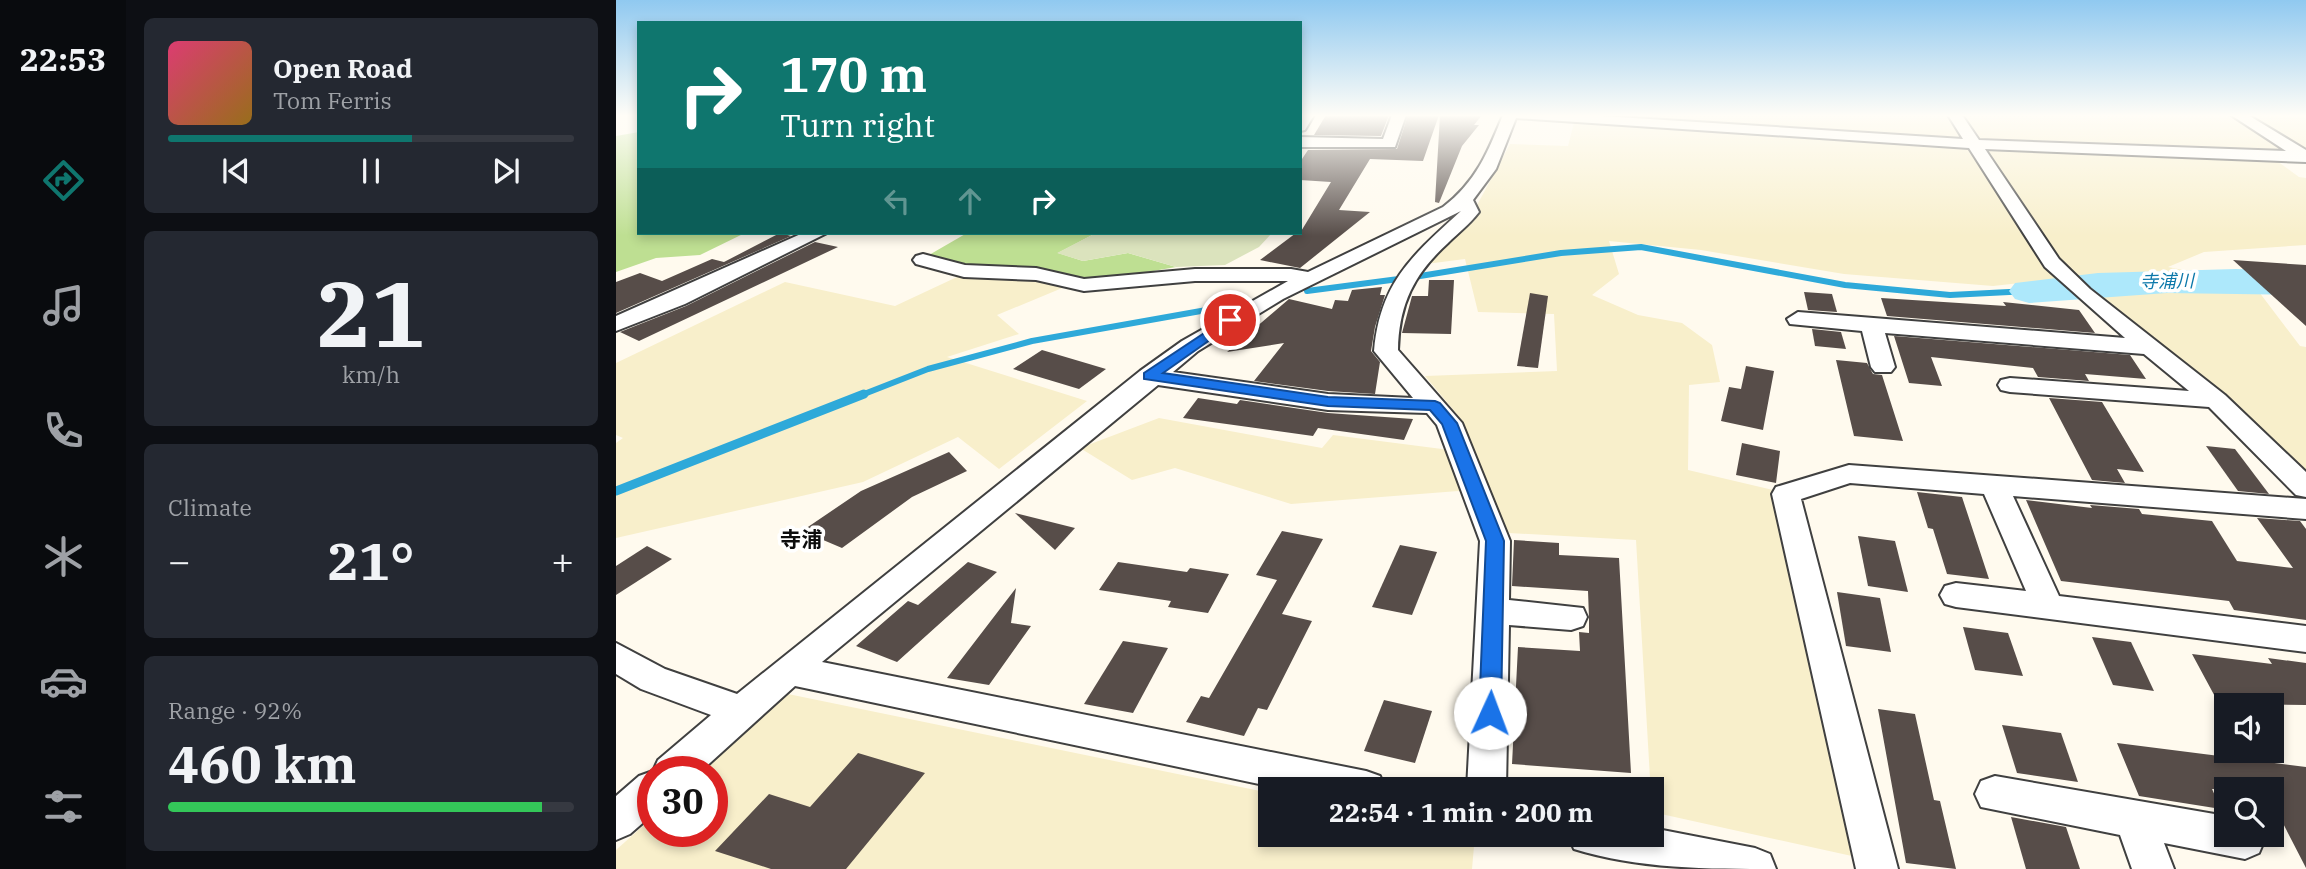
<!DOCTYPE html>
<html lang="en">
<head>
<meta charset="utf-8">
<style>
  :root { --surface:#171b24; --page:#242831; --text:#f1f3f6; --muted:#9ea1a6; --line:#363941; --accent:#0f766e }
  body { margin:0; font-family:"IBM Plex Serif","Noto Sans JP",serif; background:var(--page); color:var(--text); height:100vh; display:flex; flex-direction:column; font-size:26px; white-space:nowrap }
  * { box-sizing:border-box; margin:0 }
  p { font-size:23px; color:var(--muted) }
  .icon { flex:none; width:38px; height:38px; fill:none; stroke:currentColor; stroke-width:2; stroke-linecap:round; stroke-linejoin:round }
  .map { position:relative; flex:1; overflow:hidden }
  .side { display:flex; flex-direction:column; gap:18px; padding:18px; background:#0d0f14; width:490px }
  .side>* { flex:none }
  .guide { position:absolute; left:21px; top:21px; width:665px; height:214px; border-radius:0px; box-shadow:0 4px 10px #0003; background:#0f766e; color:#fff; overflow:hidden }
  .fabs { position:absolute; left:1598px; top:693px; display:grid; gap:14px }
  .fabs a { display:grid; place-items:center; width:70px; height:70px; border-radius:0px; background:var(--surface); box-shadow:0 4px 10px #0003; font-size:35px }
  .speed { position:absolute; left:21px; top:756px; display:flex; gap:14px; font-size:35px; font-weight:700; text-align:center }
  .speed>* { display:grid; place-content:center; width:91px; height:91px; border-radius:50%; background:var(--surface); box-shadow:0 4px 10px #0003; line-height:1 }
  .speed .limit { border:10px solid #d22; background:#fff; color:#111 }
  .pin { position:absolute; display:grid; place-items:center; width:60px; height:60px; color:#fff; margin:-30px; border:4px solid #fff; border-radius:50%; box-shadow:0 2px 7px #0007 }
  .me { position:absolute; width:77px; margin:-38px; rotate:2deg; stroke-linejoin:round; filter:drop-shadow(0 0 5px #0008) }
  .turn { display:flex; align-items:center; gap:24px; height:147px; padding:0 28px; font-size:32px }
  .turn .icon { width:91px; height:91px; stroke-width:2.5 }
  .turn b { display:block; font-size:49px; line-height:60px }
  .lanes { display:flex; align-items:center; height:66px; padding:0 28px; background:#0003; justify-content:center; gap:35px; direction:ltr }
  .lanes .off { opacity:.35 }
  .big { font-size:52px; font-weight:700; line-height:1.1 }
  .side .tile { flex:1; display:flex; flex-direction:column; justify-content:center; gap:10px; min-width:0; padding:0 24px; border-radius:10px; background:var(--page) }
  .side .dial { align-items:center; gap:0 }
  .dial b { font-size:91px; line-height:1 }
  .song { display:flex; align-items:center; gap:21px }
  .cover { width:84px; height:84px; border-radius:10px; background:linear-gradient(135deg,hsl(340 70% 55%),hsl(40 70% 35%)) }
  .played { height:7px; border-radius:4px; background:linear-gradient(90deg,var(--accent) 60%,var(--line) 60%) }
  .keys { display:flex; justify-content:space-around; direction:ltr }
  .heat { display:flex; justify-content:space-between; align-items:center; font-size:38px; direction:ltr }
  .charge { height:10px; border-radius:5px; background:linear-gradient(90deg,#34c759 92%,var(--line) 0) }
  .trip { position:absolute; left:642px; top:777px; width:406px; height:70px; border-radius:0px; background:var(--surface); box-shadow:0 4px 10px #0003; font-weight:700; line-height:70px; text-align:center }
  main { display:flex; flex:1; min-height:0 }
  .tabs { display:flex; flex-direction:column; width:126px; justify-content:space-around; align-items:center; background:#090b0e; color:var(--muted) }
  .tabs .icon { width:49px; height:49px }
  .tabs .current { color:var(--accent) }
  .tabs b { font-size:32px; color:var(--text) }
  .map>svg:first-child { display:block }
  .farmland { fill:#f8efcb }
  .forest { fill:#bedf92 }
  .cemetery { fill:#dbe3bd }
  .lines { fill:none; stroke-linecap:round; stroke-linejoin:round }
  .stream-far1 { stroke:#2ea9d9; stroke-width:6 }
  .stream { stroke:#2ea9d9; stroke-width:9 }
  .river { fill:#ade8fb; fill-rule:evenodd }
  .building { fill:#574d49 }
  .minor-casing { stroke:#404040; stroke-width:4 }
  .minor { fill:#fff; fill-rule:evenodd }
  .route { fill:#1a73e8; stroke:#114b97; stroke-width:2 }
  .labels { text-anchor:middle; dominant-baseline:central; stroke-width:7; stroke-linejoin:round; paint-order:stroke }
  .far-water-label { font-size:18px; font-style:italic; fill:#0c78aa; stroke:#fff }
  .neighbourhood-label { font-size:21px; font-weight:bold; fill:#0d0d0d; stroke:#fff }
</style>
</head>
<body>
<main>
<nav class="tabs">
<b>22:53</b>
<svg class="icon current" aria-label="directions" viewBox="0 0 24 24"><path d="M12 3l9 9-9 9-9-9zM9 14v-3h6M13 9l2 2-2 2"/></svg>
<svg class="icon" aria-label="music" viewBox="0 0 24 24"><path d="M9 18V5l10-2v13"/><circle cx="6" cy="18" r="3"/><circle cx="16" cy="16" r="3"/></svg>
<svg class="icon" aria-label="phone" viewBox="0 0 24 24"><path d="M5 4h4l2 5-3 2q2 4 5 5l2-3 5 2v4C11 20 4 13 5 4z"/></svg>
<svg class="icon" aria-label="climate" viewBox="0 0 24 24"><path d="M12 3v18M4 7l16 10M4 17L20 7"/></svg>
<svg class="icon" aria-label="car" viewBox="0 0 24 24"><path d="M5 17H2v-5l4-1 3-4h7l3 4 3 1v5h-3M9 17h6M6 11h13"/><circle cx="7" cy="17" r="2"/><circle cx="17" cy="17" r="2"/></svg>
<svg class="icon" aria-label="filters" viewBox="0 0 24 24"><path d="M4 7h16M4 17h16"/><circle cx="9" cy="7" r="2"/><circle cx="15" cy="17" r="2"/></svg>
</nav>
<section class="side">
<div class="tile">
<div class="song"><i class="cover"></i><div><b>Open Road</b><p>Tom Ferris</p></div></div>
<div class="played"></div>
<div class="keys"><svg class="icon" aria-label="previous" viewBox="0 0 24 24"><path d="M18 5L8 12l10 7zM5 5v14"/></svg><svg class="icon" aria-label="pause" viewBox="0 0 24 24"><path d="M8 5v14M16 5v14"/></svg><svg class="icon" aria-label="next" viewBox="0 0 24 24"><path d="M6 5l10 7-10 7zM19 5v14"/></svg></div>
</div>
<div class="tile dial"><b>21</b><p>km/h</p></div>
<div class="tile"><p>Climate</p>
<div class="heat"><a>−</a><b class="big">21°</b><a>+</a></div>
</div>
<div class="tile"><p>Range · 92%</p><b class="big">460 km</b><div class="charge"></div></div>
</section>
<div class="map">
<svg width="1690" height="869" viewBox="0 0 1690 869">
  <rect width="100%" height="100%" fill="#fffaee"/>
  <!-- farmland -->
  <g class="farmland">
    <path d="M 960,115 L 1690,117 L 1690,155 L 1650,153 L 1683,177 L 1690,178 L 1690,245 L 1588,252 L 1552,267 L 1637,284 L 1684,346 L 1690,347 L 1690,470 L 1615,400 L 1461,277 L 1377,286 L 1228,274 L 1085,250 L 993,241 L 1003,274 L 976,295 L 1022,315 L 1066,323 L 1096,345 L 1104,382 L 1073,385 L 1072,470 L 1157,490 L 1245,858 L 1036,812 L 1020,540 L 893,533 L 868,489 L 675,504 L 559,468 L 516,480 L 464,448 L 543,418 L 706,448 L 717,435 L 857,453 L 845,419 L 809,376 L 941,371 L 938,314 L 862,312 L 849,259 L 810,264 L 860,207 L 894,144 L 952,146 Z"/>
    <path d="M 341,277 L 414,277 L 451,286 L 381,315 L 403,334 L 331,357 L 471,401 L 383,469 L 342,437 L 247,482 L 0,538 L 0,443 L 7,438 L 0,435 L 0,363 L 169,282 L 279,306 Z"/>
    <path d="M 172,694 L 654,793 L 654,835 L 859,835 L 856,869 L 0,869 L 0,850 L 37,817 L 37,831 L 96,831 L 96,772 L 86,772 Z"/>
  </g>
  <!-- forest -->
  <g class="forest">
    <path d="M 23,132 L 23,233 L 129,233 L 84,255 L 40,258 L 0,272 L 0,136 Z"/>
    <path d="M 351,233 L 480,233 L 442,253 L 467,261 L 512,253 L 560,267 L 451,286 L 414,277 L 341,277 L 313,255 Z"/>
  </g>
  <!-- cemetery -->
  <path class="cemetery" d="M 480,233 L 656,233 L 643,247 L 609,265 L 560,267 L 512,253 L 467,261 L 441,253 Z"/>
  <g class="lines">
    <!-- stream-far1 -->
    <g class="stream-far1">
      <path d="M 691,291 L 798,277 L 945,253 L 1025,247 L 1229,285 L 1334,295 L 1413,291"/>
      <path d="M 243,396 L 312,369 L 416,341 L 613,306"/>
    </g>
    <!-- stream -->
    <path class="stream" d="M 0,491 L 248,394"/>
    <!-- river -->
    <path class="river" d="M 1620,269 L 1690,271 L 1690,295 L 1551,293 L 1413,303 L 1399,299 L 1393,291 L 1399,283 L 1482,273 Z"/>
  </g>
  <!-- building -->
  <g class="building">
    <path d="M 710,115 L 773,115 L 765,136 L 698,135 Z"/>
    <path d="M 792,115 L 823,115 L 807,161 L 754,159 L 723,210 L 754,212 L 684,268 L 644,260 L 680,233 L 684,233 L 715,182 L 684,180 L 684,162 L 692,150 L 781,149 Z"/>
    <path d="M 824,115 L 866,115 L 858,125 L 863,125 L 846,146 L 823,203 L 819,202 Z"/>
    <path d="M 164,233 L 175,236 L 0,313 L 0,282 L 24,273 L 46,281 L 96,259 L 108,262 Z"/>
    <path d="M 199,242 L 222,247 L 23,341 L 4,332 L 70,306 Z"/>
    <path d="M 1617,260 L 1690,265 L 1690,326 Z"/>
    <path d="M 813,280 L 838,280 L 835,334 L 786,333 L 796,296 L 812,296 Z"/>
    <path d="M 766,287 L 764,295 L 769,295 L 759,327 L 755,351 L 764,362 L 759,394 L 712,391 L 638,381 L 668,343 L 611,352 L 673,299 L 716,309 L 719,300 L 732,301 L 736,290 Z"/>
    <path d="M 1188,292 L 1216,294 L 1221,312 L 1192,310 Z"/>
    <path d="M 914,293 L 932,296 L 922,368 L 901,366 Z"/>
    <path d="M 1265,298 L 1390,306 L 1387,302 L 1463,310 L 1479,333 L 1271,316 Z"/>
    <path d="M 1196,329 L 1225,332 L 1230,349 L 1199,346 Z"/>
    <path d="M 1278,336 L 1514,355 L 1530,379 L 1469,374 L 1473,381 L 1422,377 L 1417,368 L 1315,357 L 1326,386 L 1293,383 Z"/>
    <path d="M 426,350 L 490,369 L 463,389 L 397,369 Z"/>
    <path d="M 1220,360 L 1251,363 L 1257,374 L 1266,375 L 1287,441 L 1238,436 Z"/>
    <path d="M 1130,366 L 1158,371 L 1147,430 L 1105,421 L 1113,387 L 1125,389 Z"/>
    <path d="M 582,398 L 621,404 L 624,400 L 712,413 L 797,419 L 788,440 L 702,428 L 697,436 L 567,418 Z"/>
    <path d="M 1433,398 L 1486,402 L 1528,472 L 1501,469 L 1509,483 L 1476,480 Z"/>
    <path d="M 1126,443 L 1164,451 L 1160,483 L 1120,475 Z"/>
    <path d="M 1590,446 L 1619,449 L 1653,494 L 1622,491 Z"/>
    <path d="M 333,452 L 351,471 L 296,497 L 226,548 L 186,531 L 245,491 Z"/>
    <path d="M 1301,492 L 1346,497 L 1373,579 L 1331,574 L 1317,529 L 1312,528 Z"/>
    <path d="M 1410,500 L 1476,508 L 1474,505 L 1523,509 L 1526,514 L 1596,521 L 1621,561 L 1677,568 L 1641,518 L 1684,521 L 1690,529 L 1690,620 L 1618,610 L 1613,601 L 1445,581 Z"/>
    <path d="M 399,513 L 459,528 L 439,550 Z"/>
    <path d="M 666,531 L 707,539 L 666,614 L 696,621 L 651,710 L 642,708 L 628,736 L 570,722 L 585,696 L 593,698 L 661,580 L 640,575 Z"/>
    <path d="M 1242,536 L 1279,541 L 1292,592 L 1252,586 Z"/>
    <path d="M 898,540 L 943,543 L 943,555 L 1003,558 L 1015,773 L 896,764 L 902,647 L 964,651 L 963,632 L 973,633 L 973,618 L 972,591 L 896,586 Z"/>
    <path d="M 784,545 L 821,552 L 796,615 L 756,607 Z"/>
    <path d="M 31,546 L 56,559 L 0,595 L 0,566 Z"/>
    <path d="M 352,562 L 381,572 L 281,662 L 240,646 L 292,601 L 302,605 Z"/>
    <path d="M 502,562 L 571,572 L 574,568 L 613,574 L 592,613 L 552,607 L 555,601 L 483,590 Z"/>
    <path d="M 400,588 L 395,623 L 415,626 L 373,685 L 331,678 Z"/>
    <path d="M 1221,592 L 1264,598 L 1275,652 L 1230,646 Z"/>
    <path d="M 1347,627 L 1392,633 L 1407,676 L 1359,670 Z"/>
    <path d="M 1476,637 L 1515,642 L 1538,691 L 1497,685 Z"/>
    <path d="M 507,641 L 552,648 L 517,713 L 468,704 Z"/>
    <path d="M 1576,654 L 1656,664 L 1652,658 L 1690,663 L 1690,705 L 1603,704 Z"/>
    <path d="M 768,700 L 816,711 L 799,763 L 748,751 Z"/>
    <path d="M 1262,709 L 1299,714 L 1318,800 L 1324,801 L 1340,869 L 1290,863 Z"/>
    <path d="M 1386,725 L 1445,733 L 1462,782 L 1401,773 Z"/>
    <path d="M 1501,743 L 1690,767 L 1690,868 L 1656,802 L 1656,789 L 1596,789 L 1605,809 L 1523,796 Z"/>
    <path d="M 242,753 L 309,773 L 230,869 L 155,869 L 99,851 L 153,794 L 194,807 Z"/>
    <path d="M 1395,817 L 1450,827 L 1464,869 L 1410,869 Z"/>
  </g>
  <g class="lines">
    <defs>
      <g id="minor">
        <path d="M 684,115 L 698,115 L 689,130 L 684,131 Z"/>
        <path d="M 776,115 L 790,115 L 779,147 L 684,147 L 684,137 L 767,139 Z"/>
        <path d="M 887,115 L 970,115 L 1347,139 L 1332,115 L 1346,115 L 1363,140 L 1670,151 L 1615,115 L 1632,115 L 1690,150 L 1690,162 L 1369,149 L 1443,259 L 1474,289 L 1609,395 L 1690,472 L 1690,497 L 1680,495 L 1593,407 L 1394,392 L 1385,390 L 1382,385 L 1385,380 L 1394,378 L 1573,391 L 1528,354 L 1269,333 L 1279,367 L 1275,372 L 1259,372 L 1255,367 L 1246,331 L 1174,324 L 1171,319 L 1182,312 L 1509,338 L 1429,267 L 1353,148 L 900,118 L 880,169 L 857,200 L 863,212 C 854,224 842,233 832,243 C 798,274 783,304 782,350 L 846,423 L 894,541 L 893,600 L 967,608 L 971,617 L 967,626 L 955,630 L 893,625 L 890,789 L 851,789 L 864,541 L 821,425 L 811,413 L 712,410 L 542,385 L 206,662 L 750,771 L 764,776 L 769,789 L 667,789 L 179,686 L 84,772 L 37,772 L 37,814 L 14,834 L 0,840 L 0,796 L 23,776 L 37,771 L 42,760 L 95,715 L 25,689 L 0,674 L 0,643 L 49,669 L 121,694 L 524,371 L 566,341 L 672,281 L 579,281 L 468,291 L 420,280 L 348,277 L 300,264 L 297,260 L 300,256 L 307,254 L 349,265 L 420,268 L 468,279 L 579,269 L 675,269 L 692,272 L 827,207 C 860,182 872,152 887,115 ZM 845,211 C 797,255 764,282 758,351 L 797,398 L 712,394 L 557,372 L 582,351 L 667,299 Z"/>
        <path d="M 187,233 L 211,233 L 69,304 L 0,331 L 0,316 Z"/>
        <path d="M 1233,465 L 1690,499 L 1690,519 L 1397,496 L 1443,596 L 1690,626 L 1690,652 L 1340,607 L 1329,604 L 1324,595 L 1329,586 L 1340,583 L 1410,591 L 1368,494 L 1234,483 L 1185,499 L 1282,869 L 1240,869 L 1156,494 L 1160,487 Z"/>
        <path d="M 1379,776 L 1610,816 L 1610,835 L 1648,835 L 1649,839 L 1643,853 L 1629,859 L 1548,843 L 1558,869 L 1516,869 L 1504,835 L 1365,807 L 1359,794 L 1365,781 Z"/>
        <path d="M 1036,828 L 1139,848 L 1154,854 L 1160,869 C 1092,869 1022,869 958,849 L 952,835 L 1036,835 Z"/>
      </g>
    </defs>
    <!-- minor casing -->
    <use href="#minor" class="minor-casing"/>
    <!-- minor -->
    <use href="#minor" class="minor"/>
  </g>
  <!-- sky -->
  <linearGradient id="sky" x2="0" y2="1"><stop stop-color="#90c9f0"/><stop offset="0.49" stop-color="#fffdf7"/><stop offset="1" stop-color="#fffdf7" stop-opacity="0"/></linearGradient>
  <rect width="1690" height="236" fill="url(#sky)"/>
  <!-- route -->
  <path class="route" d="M 614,316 L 620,320 L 618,323 L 547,373 L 712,397 L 819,401 L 824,403 L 841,423 L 888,541 L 885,713 L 882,720 L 874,722 L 866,720 L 863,713 L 870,541 L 826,424 L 814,410 L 712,406 L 528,379 L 528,373 Z"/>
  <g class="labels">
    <!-- far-water labels -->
    <g class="far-water-label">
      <text transform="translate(1551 281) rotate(-1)">寺浦川</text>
    </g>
    <!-- neighbourhood labels -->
    <g class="neighbourhood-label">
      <text x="185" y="539">寺浦</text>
    </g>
  </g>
</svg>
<div class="fabs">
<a><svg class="icon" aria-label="sound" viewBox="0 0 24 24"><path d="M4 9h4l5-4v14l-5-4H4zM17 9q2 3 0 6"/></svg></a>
<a><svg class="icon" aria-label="search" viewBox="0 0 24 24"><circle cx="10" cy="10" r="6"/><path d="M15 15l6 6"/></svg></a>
</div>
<div class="speed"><div class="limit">30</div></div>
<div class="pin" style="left:614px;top:320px;background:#d93025"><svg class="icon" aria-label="arrive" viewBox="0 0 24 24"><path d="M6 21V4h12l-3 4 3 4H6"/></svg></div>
<svg class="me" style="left:874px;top:713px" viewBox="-20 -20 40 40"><circle r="19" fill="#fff"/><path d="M0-13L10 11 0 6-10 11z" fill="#1a73e8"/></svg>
<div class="trip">22:54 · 1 min · 200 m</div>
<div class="guide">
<div class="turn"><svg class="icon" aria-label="right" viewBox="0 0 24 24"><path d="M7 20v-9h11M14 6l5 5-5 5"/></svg><div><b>170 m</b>Turn right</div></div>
<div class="lanes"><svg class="icon off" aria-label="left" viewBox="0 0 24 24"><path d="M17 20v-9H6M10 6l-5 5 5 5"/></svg><svg class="icon off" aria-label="ahead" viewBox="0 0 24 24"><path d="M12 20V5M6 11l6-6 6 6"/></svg><svg class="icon" aria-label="right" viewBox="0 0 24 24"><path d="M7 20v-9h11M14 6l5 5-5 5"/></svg></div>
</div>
</div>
</main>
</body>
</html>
